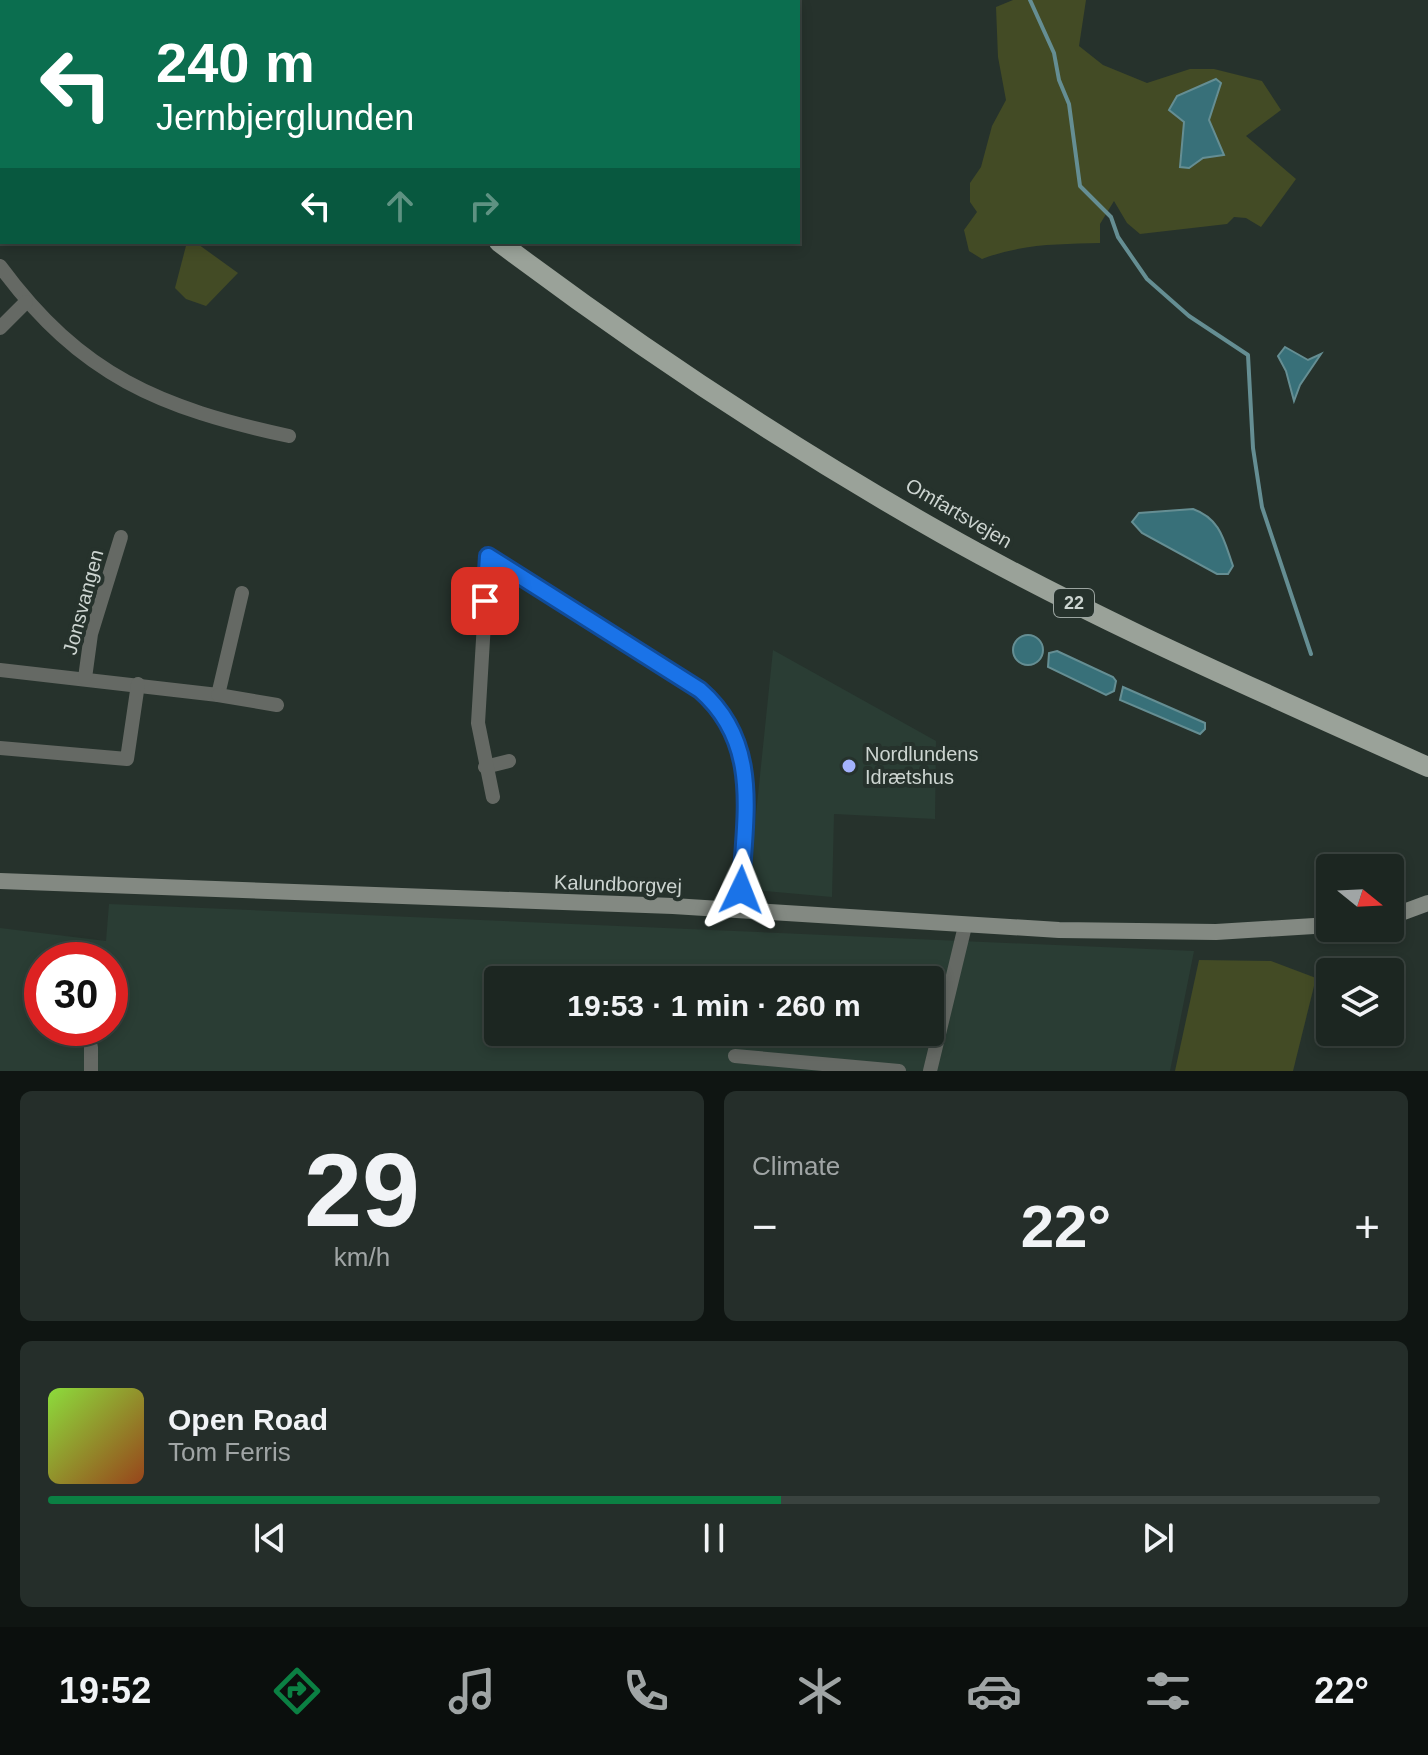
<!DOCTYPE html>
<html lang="en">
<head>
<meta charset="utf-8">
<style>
  :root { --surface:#1c2621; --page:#252e2a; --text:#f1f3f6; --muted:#a0a5a5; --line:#3a433f; --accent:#0b8043 }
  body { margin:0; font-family:Helvetica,sans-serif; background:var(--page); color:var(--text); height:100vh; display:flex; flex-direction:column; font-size:30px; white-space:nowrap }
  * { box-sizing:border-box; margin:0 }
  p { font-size:26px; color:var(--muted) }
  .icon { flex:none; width:44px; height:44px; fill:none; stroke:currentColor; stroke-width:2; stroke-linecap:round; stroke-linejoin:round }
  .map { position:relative; height:1071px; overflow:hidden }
  .panel { display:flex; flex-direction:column; gap:20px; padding:20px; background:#0f1512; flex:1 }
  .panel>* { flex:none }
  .top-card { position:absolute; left:0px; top:0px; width:800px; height:244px; box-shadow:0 4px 12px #0003,0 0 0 2px var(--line); background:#0b6e4f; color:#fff; overflow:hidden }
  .needle { width:52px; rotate:108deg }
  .fabs { position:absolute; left:1316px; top:854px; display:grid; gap:16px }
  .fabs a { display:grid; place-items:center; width:88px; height:88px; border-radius:8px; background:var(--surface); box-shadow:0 4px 12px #0003,0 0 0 2px var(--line); font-size:40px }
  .speed { position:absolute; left:24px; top:942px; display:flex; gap:16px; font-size:40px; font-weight:700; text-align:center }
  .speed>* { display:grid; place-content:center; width:104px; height:104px; border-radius:50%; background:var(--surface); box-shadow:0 4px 12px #0003,0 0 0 2px var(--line); line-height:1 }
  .speed .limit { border:12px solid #d22; background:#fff; color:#111 }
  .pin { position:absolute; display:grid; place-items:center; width:68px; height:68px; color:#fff; margin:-34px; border-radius:16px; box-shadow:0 4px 12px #0006 }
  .me { position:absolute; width:88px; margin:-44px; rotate:2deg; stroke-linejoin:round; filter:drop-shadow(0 0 6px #0008) }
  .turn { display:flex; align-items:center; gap:28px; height:168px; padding:0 24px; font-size:36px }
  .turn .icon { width:104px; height:104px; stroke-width:2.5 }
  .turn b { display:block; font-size:56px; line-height:68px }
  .lanes { display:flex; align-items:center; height:76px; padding:0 24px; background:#0003; justify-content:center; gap:40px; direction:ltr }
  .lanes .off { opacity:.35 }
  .big { font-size:60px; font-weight:800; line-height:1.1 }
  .panel .tile { flex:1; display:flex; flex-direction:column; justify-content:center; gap:12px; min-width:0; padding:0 28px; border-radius:12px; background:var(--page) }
  .panel .dial { align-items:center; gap:0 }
  .dial b { font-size:104px; line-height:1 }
  .song { display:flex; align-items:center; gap:24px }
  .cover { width:96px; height:96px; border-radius:12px; background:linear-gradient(135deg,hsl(90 70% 55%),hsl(20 70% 35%)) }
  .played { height:8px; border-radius:4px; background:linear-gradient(90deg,var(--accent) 55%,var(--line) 55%) }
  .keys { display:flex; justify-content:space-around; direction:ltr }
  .heat { display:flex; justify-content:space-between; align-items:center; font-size:44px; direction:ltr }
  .panel .tiles { flex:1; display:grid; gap:20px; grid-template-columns:1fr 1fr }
  .tile:last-child { grid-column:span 2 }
  .trip { position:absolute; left:484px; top:966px; width:460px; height:80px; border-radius:8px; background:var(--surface); box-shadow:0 4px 12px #0003,0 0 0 2px var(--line); font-weight:800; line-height:80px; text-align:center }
  .tab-bar { display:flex; height:128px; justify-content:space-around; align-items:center; background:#0b0f0d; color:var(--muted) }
  .tab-bar .icon { width:56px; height:56px }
  .tab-bar .current { color:var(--accent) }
  .tab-bar b { font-size:36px; color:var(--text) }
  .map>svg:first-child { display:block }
  .built { fill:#2a3d34; fill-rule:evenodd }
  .green { fill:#434b25 }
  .water { fill:#387079; stroke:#658e93; stroke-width:2 }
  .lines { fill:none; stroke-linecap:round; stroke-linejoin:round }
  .stream { stroke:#658e93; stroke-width:4 }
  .street { stroke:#656964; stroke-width:14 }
  .secondary { stroke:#838982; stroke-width:16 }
  .primary { stroke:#9aa299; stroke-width:20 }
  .route-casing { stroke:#114b97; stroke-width:20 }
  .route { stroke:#1a73e8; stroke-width:14 }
  .poi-dot { fill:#a4b2fc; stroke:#26322c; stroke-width:3 }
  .labels { text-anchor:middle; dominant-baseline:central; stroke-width:8; stroke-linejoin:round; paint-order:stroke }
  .shield { fill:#26322c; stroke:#9ba4a0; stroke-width:2 }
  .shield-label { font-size:18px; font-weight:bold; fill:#cdd5d1 }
  .street-label { font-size:20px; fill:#cdd5d1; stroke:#26322c }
  .poi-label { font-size:20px; fill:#cdd5d1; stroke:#26322c; text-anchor:start }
</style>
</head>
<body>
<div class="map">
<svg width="1428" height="1071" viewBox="0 0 1428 1071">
  <rect width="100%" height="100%" fill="#26322c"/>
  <!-- built -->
  <g class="built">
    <path d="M 773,650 L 936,741 L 935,819 L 834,814 L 832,897 L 754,890 L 750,872 Z"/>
    <path d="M 109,904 L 1194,951 L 1170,1071 L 0,1071 L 0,928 L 106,941 ZM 42,960 L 110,960 L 110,1028 L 42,1028 ZM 498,980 L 930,980 L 930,1032 L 498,1032 Z"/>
  </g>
  <!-- green -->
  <g class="green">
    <path d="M 0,0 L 89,0 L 2,2 L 2,38 Z"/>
    <path d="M 1013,0 L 1086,0 L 1079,46 L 1103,65 L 1147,83 L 1190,69 L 1214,69 L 1262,81 L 1281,110 L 1246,136 L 1296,179 L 1261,227 L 1246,218 L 1234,217 L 1227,224 L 1140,234 L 1127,223 L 1114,201 L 1100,224 L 1100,243 C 1058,244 1021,244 982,259 L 969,251 L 964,230 L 977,212 L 970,202 L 970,183 L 981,167 L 992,126 L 1006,100 L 998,57 L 996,7 Z"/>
    <path d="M 187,242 L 195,242 L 238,273 L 206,306 L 186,299 L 175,288 Z"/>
    <path d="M 1199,960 L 1271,961 L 1316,978 L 1293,1071 L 1175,1071 Z"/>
  </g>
  <!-- water -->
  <g class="water">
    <path d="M 1216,79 L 1221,83 L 1209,120 L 1224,155 L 1203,158 L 1189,168 L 1180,167 L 1184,122 L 1169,110 L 1177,96 Z"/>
    <path d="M 1285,347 L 1308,360 L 1321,354 L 1300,385 L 1294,401 L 1286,371 L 1278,356 Z"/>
    <path d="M 1193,509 C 1221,519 1224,541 1233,566 L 1228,574 L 1217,574 L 1142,533 L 1132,522 L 1139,513 Z"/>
    <circle cx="1028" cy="650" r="15"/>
    <path d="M 1057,651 L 1113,677 L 1116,681 L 1114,691 L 1106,695 L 1048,667 L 1049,653 Z"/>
    <path d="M 1123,687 L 1205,723 L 1205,729 L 1200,734 L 1120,700 Z"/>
  </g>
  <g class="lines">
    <!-- stream -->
    <path class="stream" d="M 1030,0 L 1054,53 L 1059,80 L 1069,104 L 1080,186 L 1111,217 L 1118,237 L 1147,279 L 1189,316 L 1248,355 L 1253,448 L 1262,507 L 1311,654"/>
    <!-- street -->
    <g class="street">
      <path d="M 0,266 C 81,376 160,408 289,436"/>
      <path d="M 0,328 L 26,302"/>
      <path d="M 0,670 L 218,695 L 242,593"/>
      <path d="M 85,678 L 91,634 L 121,537"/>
      <path d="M 218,695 L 277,705"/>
      <path d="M 0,748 L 127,759 L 138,684"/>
      <path d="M 485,767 L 509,761"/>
      <path d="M 493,797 L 478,723 L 488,556 L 700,690 L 730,723 L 743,757 L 745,788 L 739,909"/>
      <path d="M 91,1047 L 91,1071"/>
      <path d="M 735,1056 L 899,1071"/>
      <path d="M 930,1071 L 965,926"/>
    </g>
    <!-- secondary -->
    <g class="secondary">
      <path d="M 0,881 L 673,906 L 1059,930 L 1216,932 L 1330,925"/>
      <path d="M 1390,917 L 1428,903"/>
    </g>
    <!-- primary -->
    <g class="primary">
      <path d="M 208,0 L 210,2"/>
      <path d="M 499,242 C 640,348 789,447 943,534 C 1099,622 1265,693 1428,767"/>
    </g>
  </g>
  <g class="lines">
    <defs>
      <path id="route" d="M 485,601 L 488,556 L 700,690 C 762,744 744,817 741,890"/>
    </defs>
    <!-- route casing -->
    <use href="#route" class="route-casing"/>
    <!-- route -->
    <use href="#route" class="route"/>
  </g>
  <!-- markers -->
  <circle class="poi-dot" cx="849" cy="766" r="8"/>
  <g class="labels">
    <!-- shield labels -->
    <rect class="shield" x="1054" y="589" width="40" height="28" rx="6"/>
    <g class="shield-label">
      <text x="1074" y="603">22</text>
    </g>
    <!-- street labels -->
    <g class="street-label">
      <text transform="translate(959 513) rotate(30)">Omfartsvejen</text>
      <text transform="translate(83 602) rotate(-75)">Jonsvangen</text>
      <text transform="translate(618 884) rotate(2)">Kalundborgvej</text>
    </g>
    <!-- poi labels -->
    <g class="poi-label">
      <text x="865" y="754">Nordlundens<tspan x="865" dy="23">Idrætshus</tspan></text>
    </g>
  </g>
</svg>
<div class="fabs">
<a><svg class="needle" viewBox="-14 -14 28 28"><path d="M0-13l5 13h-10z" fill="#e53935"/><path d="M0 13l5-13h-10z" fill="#a0a5a5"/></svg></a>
<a><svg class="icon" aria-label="layers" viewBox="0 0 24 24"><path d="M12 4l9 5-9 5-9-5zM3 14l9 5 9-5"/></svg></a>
</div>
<div class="speed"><div class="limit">30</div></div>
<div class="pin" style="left:485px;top:601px;background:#d93025"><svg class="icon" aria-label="arrive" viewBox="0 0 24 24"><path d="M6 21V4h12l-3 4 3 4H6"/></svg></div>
<svg class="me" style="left:741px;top:890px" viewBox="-20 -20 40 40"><path d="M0-17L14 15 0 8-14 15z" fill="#1a73e8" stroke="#fff" stroke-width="4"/></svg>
<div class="trip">19:53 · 1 min · 260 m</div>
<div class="top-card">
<div class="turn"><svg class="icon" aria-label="left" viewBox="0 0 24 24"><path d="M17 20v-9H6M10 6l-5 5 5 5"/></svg><div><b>240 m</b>Jernbjerglunden</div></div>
<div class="lanes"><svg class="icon" aria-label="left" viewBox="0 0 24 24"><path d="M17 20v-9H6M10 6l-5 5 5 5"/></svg><svg class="icon off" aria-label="ahead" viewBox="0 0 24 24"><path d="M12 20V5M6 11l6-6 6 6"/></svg><svg class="icon off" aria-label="right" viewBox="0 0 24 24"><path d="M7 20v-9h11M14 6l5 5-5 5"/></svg></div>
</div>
</div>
<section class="panel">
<div class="tiles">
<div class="tile dial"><b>29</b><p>km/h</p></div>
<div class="tile"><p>Climate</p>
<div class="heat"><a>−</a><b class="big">22°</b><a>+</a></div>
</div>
<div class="tile">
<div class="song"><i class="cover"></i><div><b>Open Road</b><p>Tom Ferris</p></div></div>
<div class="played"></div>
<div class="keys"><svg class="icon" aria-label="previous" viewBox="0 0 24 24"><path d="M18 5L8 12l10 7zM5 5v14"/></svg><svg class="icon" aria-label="pause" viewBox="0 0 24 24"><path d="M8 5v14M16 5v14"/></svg><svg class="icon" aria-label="next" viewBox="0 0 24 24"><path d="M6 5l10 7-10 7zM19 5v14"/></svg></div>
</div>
</div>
</section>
<nav class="tab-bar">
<b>19:52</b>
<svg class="icon current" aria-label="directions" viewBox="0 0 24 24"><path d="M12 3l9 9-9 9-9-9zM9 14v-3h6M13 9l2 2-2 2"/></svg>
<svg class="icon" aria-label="music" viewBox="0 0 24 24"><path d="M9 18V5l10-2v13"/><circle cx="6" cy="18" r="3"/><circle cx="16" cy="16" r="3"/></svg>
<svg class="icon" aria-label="phone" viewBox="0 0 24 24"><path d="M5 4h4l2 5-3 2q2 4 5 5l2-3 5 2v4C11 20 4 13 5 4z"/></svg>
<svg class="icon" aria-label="climate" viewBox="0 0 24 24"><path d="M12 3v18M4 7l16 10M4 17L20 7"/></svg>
<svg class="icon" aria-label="car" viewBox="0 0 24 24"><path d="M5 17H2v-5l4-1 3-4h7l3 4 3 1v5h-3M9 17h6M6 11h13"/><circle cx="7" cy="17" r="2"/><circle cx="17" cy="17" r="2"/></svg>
<svg class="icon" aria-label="filters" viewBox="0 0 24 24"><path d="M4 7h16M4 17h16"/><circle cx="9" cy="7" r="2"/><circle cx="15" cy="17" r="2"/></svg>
<b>22°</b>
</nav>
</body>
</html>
